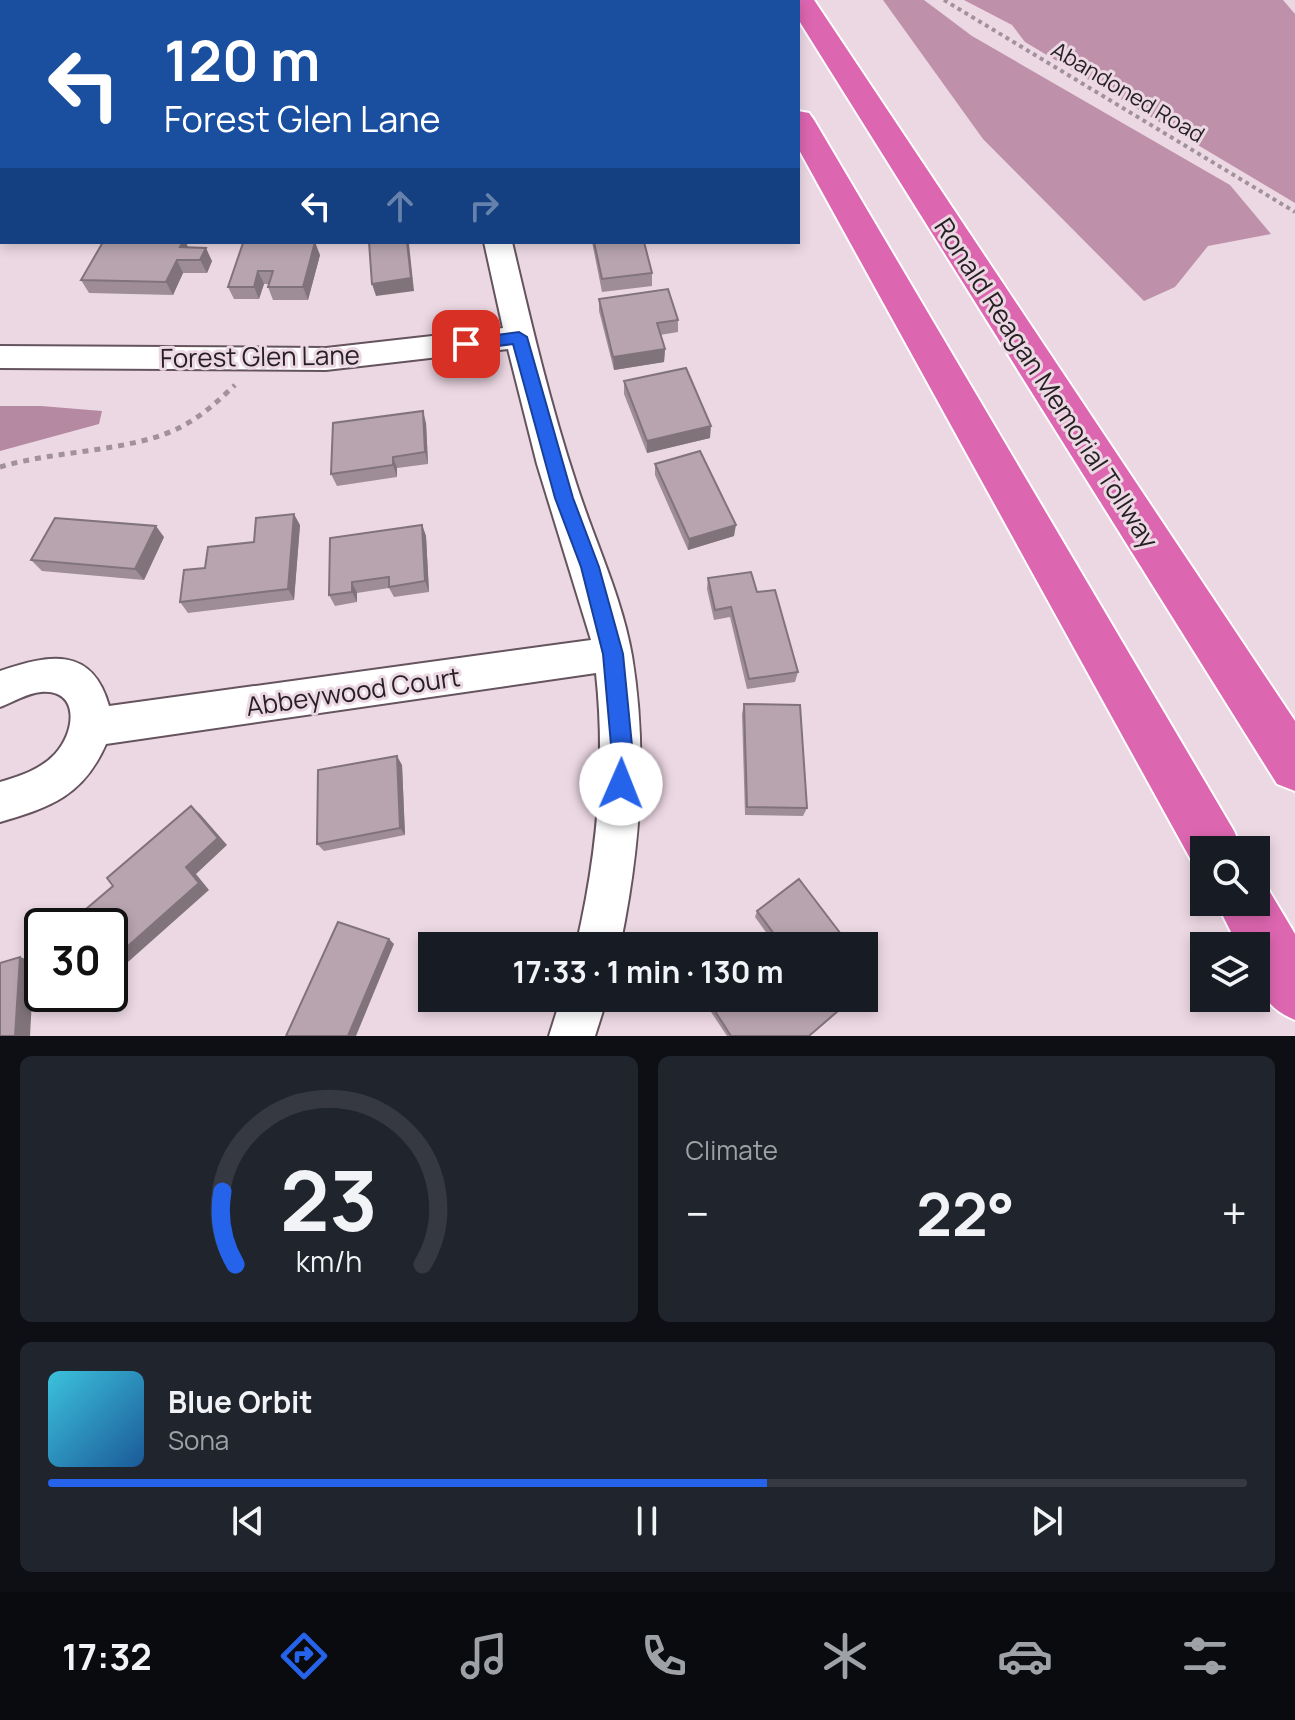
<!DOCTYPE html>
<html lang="en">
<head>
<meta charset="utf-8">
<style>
  :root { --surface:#171b24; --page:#20242c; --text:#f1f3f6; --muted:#9ea1a6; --line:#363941; --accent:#2563eb }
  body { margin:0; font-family:Manrope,sans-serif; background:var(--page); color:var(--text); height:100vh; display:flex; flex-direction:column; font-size:30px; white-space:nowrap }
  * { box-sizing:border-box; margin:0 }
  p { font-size:26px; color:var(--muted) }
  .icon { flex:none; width:44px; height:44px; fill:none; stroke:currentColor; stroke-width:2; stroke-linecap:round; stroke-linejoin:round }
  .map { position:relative; height:1036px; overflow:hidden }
  .panel { display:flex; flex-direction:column; gap:20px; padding:20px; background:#0d0f14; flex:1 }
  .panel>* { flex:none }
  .guide { position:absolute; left:0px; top:0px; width:800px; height:244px; box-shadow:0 4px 12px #0003; background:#1a4fa0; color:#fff; overflow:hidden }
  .fabs { position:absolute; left:1190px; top:836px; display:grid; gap:16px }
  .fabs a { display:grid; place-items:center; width:80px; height:80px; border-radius:0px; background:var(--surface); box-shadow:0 4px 12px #0003; font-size:40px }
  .speed { position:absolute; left:24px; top:908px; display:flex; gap:16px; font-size:40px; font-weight:700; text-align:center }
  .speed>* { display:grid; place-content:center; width:104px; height:104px; border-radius:50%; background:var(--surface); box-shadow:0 4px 12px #0003; line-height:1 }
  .speed .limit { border:4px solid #111; border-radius:12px; background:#fff; color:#111 }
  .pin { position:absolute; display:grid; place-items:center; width:68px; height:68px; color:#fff; margin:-34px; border-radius:16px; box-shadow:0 4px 12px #0006 }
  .me { position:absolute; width:88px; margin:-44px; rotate:1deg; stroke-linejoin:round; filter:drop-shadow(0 0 6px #0008) }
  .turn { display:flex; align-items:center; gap:28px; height:168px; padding:0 32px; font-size:36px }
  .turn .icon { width:104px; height:104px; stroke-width:2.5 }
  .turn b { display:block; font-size:56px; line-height:68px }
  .lanes { display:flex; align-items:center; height:76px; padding:0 32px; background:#0003; justify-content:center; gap:40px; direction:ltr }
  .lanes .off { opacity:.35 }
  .big { font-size:60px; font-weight:700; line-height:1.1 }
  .panel .card { flex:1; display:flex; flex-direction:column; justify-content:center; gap:12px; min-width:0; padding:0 28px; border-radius:12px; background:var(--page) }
  .panel .dial { align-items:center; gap:0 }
  .dial svg { height:208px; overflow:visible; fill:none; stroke:var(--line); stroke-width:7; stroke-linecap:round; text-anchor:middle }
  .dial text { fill:var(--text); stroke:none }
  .song { display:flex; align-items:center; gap:24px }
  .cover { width:96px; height:96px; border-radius:12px; background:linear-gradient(135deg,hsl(190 70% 55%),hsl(210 70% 35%)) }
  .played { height:8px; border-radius:4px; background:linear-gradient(90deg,var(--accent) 60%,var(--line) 60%) }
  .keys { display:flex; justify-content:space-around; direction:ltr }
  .heat { display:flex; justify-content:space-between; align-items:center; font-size:44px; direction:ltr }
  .panel .tiles { flex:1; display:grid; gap:20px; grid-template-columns:1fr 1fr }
  .card:last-child { grid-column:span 2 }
  .trip { position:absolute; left:418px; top:932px; width:460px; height:80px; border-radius:0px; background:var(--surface); box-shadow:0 4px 12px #0003; font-weight:700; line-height:80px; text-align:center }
  .tabs { display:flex; height:128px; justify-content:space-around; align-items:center; background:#090b0e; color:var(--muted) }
  .tabs .icon { width:56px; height:56px }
  .tabs .selected { color:var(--accent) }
  .tabs b { font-size:36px; color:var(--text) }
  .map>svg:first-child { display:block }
  .forest { fill:#be90aa }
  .water { fill:#b689a2 }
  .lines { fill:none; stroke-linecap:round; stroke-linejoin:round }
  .minor-casing { stroke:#65545d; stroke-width:4 }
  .motorway-casing { stroke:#fff; stroke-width:4 }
  .path-far1 { stroke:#a0919a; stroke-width:4; stroke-dasharray:4 4; stroke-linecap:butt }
  .path { stroke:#a0919a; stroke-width:5; stroke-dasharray:6 6; stroke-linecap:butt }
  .minor { fill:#fff; fill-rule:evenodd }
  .motorway { fill:#dd66b0; fill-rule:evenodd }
  .wall { fill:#9e8d96 }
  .shaded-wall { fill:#81737a }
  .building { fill:#b8a4af; stroke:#81737a; stroke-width:2 }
  .route { fill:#2563eb; stroke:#184099; stroke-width:2 }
  .labels { text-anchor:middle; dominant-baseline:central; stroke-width:6; stroke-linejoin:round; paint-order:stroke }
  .far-street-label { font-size:22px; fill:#261f23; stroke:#ecd8e3 }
  .street-label { font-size:26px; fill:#261f23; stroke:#ecd8e3 }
</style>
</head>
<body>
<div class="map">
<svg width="1295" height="1036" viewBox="0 0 1295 1036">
  <rect width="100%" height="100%" fill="#ecd8e3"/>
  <!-- forest -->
  <g class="forest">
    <path d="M 883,0 L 924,0 L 972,36 L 1230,185 L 1271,234 L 1208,246 L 1175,287 L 1144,301 L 983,139 Z"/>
    <path d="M 964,0 L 1283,0 L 1295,14 L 1295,203 L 1025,42 L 1012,25 Z"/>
  </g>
  <!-- water -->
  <path class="water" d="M 0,406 L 41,406 L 102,411 L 99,424 L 0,451 Z"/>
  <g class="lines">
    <defs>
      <g id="minor">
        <path d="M 231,0 L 253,0 L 230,2 Z"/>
        <rect x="470" y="0" width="22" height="2"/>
        <path d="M 0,30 L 2,31 L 2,45 L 0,44 Z"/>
        <path d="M 484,242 L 512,242 C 531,323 550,404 576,483 C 594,540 622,597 632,656 C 648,753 640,850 620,946 L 576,946 C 597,856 606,766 596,673 L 106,744 C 83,796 51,807 0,822 L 0,782 C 20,776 40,770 55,754 C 75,733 81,689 41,692 C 28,693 13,702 0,707 L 0,671 C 48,655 92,645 109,706 L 591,640 L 537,464 L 508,349 L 326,370 L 0,368 L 0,346 L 326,348 L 503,328 Z"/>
        <path d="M 561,998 L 607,998 L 595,1036 L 549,1036 Z"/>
      </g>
      <g id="motorway">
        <path d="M 717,0 L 745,0 L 746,2 L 718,2 Z"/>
        <path d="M 786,0 L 814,0 L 1295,721 L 1295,791 L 1277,784 L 798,19 L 798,2 Z"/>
        <path d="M 798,111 L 809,113 L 814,120 L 1234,831 L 1242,850 L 1204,850 L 1204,873 L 1196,869 L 798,148 Z"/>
        <path d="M 1256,879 L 1264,882 L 1295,934 L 1295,1020 C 1259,1005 1256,982 1256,946 L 1238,946 L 1216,902 L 1256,902 Z"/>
      </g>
    </defs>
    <!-- minor casing -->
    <use href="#minor" class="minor-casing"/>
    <!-- motorway casing -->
    <use href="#motorway" class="motorway-casing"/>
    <!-- path-far1 -->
    <path class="path-far1" d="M 944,0 L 1295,212"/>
    <!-- path -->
    <path class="path" d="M 0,467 C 56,450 132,452 181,427 C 202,416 218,401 235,385"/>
    <!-- minor -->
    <use href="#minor" class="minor"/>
    <!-- motorway -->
    <use href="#motorway" class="motorway"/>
  </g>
  <!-- wall -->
  <g class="wall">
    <rect x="551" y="0" width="50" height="2"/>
    <path d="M 0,115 L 2,116 L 2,149 L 0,149 Z"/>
    <path d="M 592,242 L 644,242 L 652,273 L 652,286 L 602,292 Z"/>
    <path d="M 243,243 L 320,255 L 308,300 L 273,300 L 268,287 L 269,284 L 264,284 L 259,299 L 234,299 L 228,287 Z"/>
    <path d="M 188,247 L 212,261 L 207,273 L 183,273 L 173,295 L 89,293 L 81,280 Z"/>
    <path d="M 599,299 L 678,320 L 678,332 L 660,335 L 665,349 L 664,362 L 614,370 L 599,311 Z"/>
    <path d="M 624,381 L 710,438 L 647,453 L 624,394 Z"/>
    <path d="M 426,423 L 428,464 L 397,468 L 397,477 L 337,486 L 331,474 Z"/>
    <path d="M 655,464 L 734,536 L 688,550 L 655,475 Z"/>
    <path d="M 300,525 L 294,600 L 188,613 L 180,602 L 205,568 L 254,542 Z"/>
    <path d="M 422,525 L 426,536 L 429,592 L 394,597 L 389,588 L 357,593 L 357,602 L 335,606 L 329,595 Z"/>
    <path d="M 164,537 L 144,580 L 42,571 L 31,560 Z"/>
    <path d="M 708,578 L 757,592 L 798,672 L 795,682 L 747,689 L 730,617 L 714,620 L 707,589 Z"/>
    <path d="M 744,704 L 807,808 L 803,816 L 745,815 L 742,714 Z"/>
    <path d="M 402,765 L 405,835 L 324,851 L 317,844 Z"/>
    <path d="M 757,911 L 850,946 L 776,946 L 755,917 Z"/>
    <path d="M 711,1005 L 809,1036 L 727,1036 L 709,1009 Z"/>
  </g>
  <!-- shaded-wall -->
  <g class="shaded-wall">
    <path d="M 183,242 L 186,242 L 190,252 L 180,247 Z"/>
    <path d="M 315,242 L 320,255 L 308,300 L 303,287 Z"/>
    <path d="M 407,242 L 408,242 L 409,244 L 414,291 L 376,296 L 372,284 Z"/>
    <path d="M 206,248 L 212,261 L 207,273 L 200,260 Z"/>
    <path d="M 177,260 L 183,273 L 173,295 L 166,282 Z"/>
    <path d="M 258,271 L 264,284 L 259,299 L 254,287 Z"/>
    <path d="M 665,349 L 664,362 L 614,370 L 613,357 Z"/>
    <path d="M 423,411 L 426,423 L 428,464 L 425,452 Z"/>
    <path d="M 711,426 L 710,438 L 647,453 L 647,441 Z"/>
    <path d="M 393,457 L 397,468 L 397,477 L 393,465 Z"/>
    <path d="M 294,514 L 300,525 L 294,600 L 288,589 Z"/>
    <path d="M 422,525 L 426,536 L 429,592 L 425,581 Z"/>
    <path d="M 736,525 L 734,536 L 688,550 L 689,539 Z"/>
    <path d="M 156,526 L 164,537 L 144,580 L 135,569 Z"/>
    <path d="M 352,582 L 357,593 L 357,602 L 352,592 Z"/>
    <path d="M 397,756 L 402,765 L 405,835 L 400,828 Z"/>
    <path d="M 191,806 L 200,814 L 227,845 L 196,874 L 209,890 L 110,978 L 110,962 L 186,867 Z"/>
    <path d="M 389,939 L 394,944 L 356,1036 L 348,1036 Z"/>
    <path d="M 20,957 L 34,962 L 30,1036 L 15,1036 Z"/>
  </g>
  <!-- building -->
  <g class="building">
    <path d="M 125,0 L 162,0 L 162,2 L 124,2 Z"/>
    <path d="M 319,0 L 372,0 L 372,1 L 361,2 L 319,2 Z"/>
    <path d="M 0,115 L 2,116 L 2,138 L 0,137 Z"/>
    <path d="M 103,242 L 183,242 L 180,247 L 206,248 L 200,260 L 177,260 L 166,282 L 81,280 Z"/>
    <path d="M 315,242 L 303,287 L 268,287 L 273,271 L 258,271 L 254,287 L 228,287 L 243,243 Z"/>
    <path d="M 369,242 L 407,242 L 411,278 L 372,284 Z"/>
    <path d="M 594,242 L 644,242 L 652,273 L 602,279 Z"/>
    <path d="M 668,289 L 678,320 L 657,323 L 665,349 L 613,357 L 599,299 Z"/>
    <path d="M 686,368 L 711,426 L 647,441 L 624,381 Z"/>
    <path d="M 423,411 L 425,452 L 393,457 L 393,465 L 331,474 L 333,423 Z"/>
    <path d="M 700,451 L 736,525 L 689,539 L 655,464 Z"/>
    <path d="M 294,514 L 288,589 L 180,602 L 184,570 L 205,568 L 208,547 L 254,542 L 256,518 Z"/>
    <path d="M 55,518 L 156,526 L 135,569 L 31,560 Z"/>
    <path d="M 422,525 L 425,581 L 389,587 L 389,577 L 352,582 L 352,592 L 329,595 L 330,538 Z"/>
    <path d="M 751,572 L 757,592 L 775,590 L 798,672 L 749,679 L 731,607 L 715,610 L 708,578 Z"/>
    <path d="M 744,704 L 800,705 L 807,808 L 747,807 Z"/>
    <path d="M 397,756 L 400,828 L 317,844 L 318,770 Z"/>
    <path d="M 191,806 L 218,838 L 186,867 L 199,883 L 110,962 L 110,926 L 66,926 L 113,886 L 107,878 Z"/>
    <path d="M 799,879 L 850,946 L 783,946 L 757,911 Z"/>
    <path d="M 338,922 L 389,939 L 348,1036 L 286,1036 Z"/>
    <path d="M 20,957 L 15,1036 L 0,1036 L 0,963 Z"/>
    <path d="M 864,964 L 875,979 L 864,989 Z"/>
    <path d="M 719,998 L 853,998 L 809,1036 L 731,1036 L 711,1005 Z"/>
  </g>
  <!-- route -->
  <path class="route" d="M 519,332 L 527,337 L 573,498 L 599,567 L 623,654 L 633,756 L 628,791 L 621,794 L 613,791 L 610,784 L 612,756 L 603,654 L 581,567 L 555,498 L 513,344 L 466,350 L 458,344 L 466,339 Z"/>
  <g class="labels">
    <!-- far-street labels -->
    <g class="far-street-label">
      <text transform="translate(1128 92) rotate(31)">Abandoned Road</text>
    </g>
    <!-- street labels -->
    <g class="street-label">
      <text transform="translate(260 356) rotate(-1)">Forest Glen Lane</text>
      <text transform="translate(1047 383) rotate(57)">Ronald Reagan Memorial Tollway</text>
      <text transform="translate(353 691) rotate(-8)">Abbeywood Court</text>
    </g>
  </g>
</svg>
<div class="fabs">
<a><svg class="icon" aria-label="search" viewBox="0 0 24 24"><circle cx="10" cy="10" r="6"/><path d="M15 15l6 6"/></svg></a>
<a><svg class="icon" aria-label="layers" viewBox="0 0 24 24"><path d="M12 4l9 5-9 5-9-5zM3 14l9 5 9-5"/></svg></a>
</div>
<div class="speed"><div class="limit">30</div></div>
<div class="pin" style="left:466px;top:344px;background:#d93025"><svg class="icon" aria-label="arrive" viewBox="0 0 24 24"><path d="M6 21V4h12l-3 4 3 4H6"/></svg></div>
<svg class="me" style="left:621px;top:784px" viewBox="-20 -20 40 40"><circle r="19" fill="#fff"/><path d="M0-13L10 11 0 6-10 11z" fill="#2563eb"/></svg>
<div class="trip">17:33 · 1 min · 130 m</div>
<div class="guide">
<div class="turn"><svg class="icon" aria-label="left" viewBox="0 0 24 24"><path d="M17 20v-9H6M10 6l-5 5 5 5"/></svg><div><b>120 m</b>Forest Glen Lane</div></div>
<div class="lanes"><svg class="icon" aria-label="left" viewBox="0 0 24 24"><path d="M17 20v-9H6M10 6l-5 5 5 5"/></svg><svg class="icon off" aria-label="ahead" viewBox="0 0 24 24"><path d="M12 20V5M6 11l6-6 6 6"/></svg><svg class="icon off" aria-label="right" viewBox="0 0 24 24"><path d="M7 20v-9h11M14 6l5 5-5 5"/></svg></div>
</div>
</div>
<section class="panel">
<div class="tiles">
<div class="card dial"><svg viewBox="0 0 100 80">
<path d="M14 69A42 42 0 1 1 86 69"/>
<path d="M14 69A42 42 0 0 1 9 41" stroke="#2563eb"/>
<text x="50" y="56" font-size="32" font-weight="700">23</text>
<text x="50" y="72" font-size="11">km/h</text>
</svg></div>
<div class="card"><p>Climate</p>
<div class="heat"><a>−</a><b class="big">22°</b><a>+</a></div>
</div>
<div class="card">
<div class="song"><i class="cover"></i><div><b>Blue Orbit</b><p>Sona</p></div></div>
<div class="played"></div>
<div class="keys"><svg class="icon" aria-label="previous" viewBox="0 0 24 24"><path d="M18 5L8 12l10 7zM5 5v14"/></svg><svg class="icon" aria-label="pause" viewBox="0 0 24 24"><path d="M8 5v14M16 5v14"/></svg><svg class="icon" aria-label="next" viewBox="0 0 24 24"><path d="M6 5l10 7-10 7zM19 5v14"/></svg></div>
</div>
</div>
</section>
<nav class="tabs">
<b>17:32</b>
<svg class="icon selected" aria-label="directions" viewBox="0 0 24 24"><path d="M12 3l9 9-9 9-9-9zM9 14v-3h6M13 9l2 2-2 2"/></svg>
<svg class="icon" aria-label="music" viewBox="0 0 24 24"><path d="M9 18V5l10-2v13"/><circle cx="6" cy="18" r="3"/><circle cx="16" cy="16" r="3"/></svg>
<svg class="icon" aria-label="phone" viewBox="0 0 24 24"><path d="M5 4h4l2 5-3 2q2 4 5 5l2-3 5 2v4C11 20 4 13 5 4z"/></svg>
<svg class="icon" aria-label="climate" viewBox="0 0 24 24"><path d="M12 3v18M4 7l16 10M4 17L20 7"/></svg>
<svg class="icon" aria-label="car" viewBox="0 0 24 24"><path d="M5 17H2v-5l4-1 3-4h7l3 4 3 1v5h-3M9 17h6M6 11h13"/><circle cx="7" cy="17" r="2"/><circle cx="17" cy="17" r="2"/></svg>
<svg class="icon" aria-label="filters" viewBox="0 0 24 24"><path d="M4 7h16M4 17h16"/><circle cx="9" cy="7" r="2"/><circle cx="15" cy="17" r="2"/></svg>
</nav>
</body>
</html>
